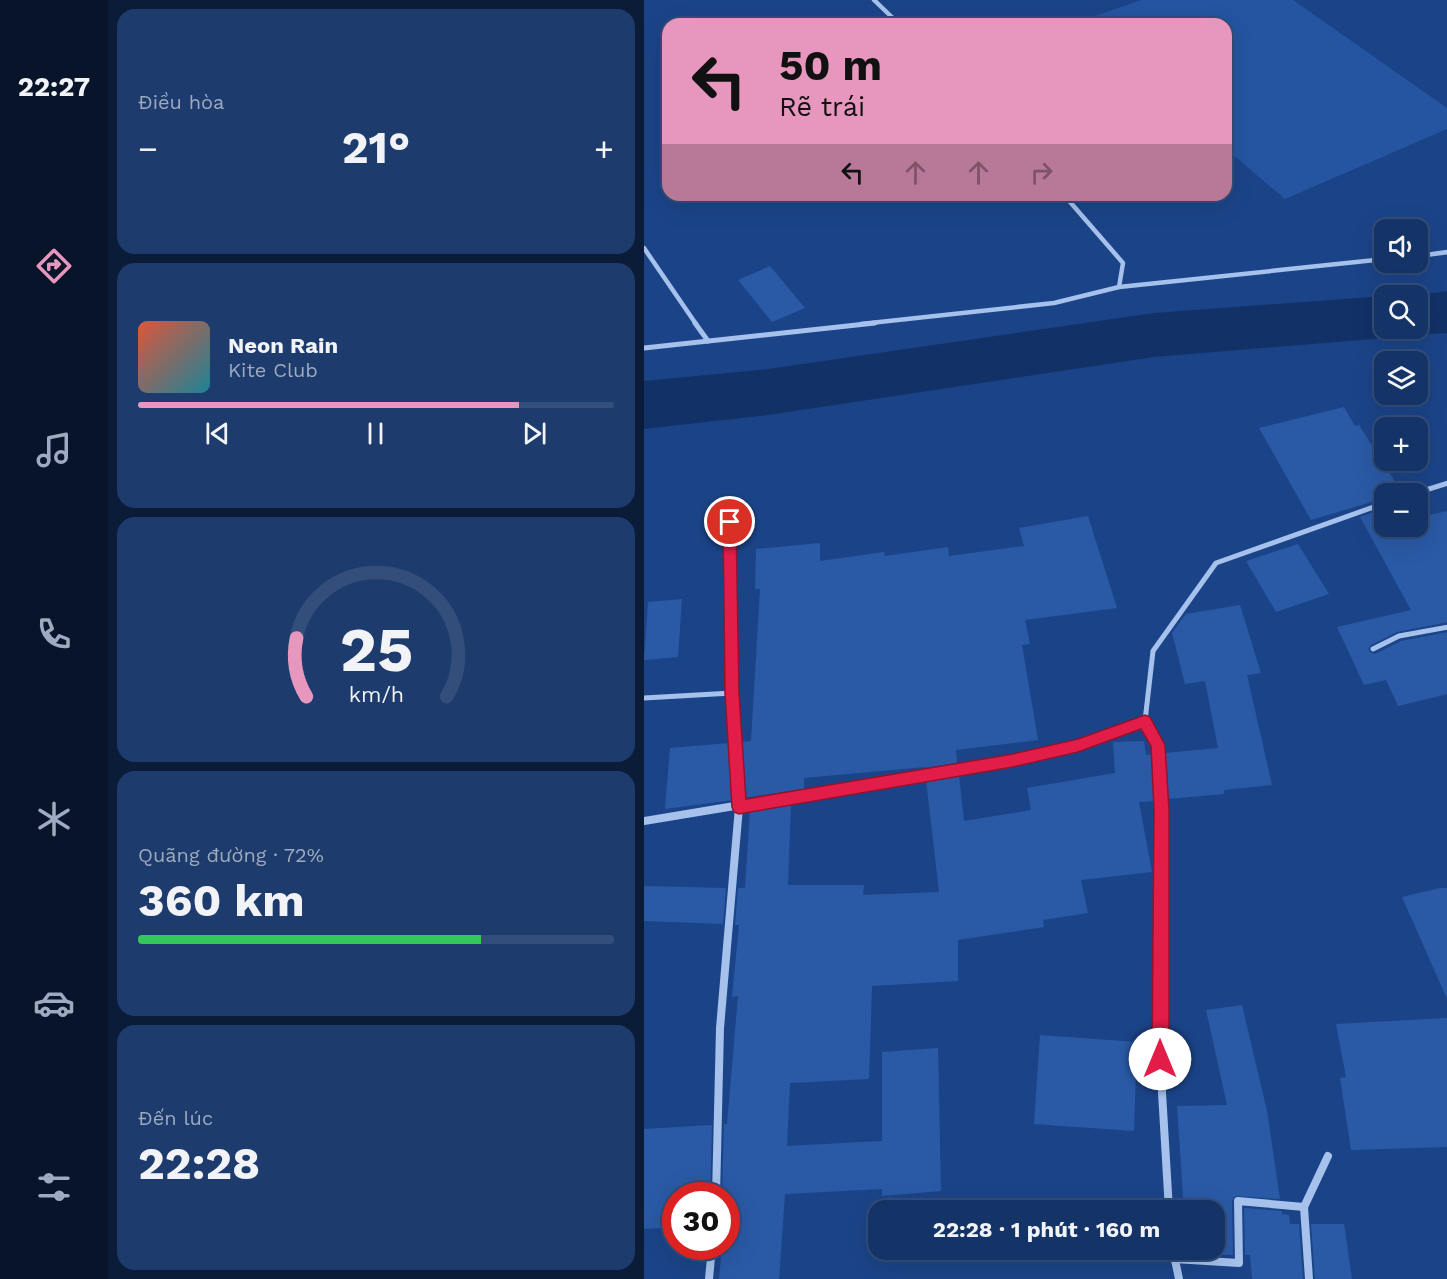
<!DOCTYPE html>
<html lang="vi">
<head>
<meta charset="utf-8">
<style>
  :root { --surface:#143366; --page:#1d3b6c; --text:#f1f3f6; --muted:#9daabf; --line:#334e7a; --accent:#e797bd }
  body { margin:0; font-family:"Work Sans",sans-serif; background:var(--page); color:var(--text); height:100vh; display:flex; flex-direction:column; font-size:22px; white-space:nowrap }
  * { box-sizing:border-box; margin:0 }
  p { font-size:20px; color:var(--muted) }
  .icon { flex:none; width:33px; height:33px; fill:none; stroke:currentColor; stroke-width:2; stroke-linecap:round; stroke-linejoin:round }
  .map { position:relative; flex:1; overflow:hidden }
  .details { display:flex; flex-direction:column; gap:9px; padding:9px; background:#0b1c38; width:536px }
  .details>* { flex:none }
  .banner { position:absolute; left:18px; top:18px; width:570px; height:183px; border-radius:18px; box-shadow:0 6px 24px #0002,0 0 0 2px var(--line); background:#e797bd; color:#111; overflow:hidden }
  .tools { position:absolute; left:730px; top:219px; display:grid; gap:12px }
  .tools a { display:grid; place-items:center; width:54px; height:54px; border-radius:12px; background:var(--surface); box-shadow:0 6px 24px #0002,0 0 0 2px var(--line); font-size:30px }
  .speed { position:absolute; left:18px; top:1182px; display:flex; gap:12px; font-size:30px; font-weight:700; text-align:center }
  .speed>* { display:grid; place-content:center; width:78px; height:78px; border-radius:50%; background:var(--surface); box-shadow:0 6px 24px #0002,0 0 0 2px var(--line); line-height:1 }
  .speed .limit { border:9px solid #d22; background:#fff; color:#111 }
  .pin { position:absolute; display:grid; place-items:center; width:51px; height:51px; color:#fff; margin:-26px; border:3px solid #fff; border-radius:50%; box-shadow:0 2px 6px #0007 }
  .me { position:absolute; width:66px; margin:-33px; rotate:0deg; stroke-linejoin:round; filter:drop-shadow(0 0 4px #0008) }
  .turn { display:flex; align-items:center; gap:21px; height:126px; padding:0 18px; font-size:27px }
  .turn .icon { width:78px; height:78px; stroke-width:2.5 }
  .turn b { display:block; font-size:42px; line-height:51px }
  .lanes { display:flex; align-items:center; height:57px; padding:0 18px; background:#0003; justify-content:center; gap:30px; direction:ltr }
  .lanes .off { opacity:.35 }
  .big { font-size:45px; font-weight:700; line-height:1.1 }
  .details .card { flex:1; display:flex; flex-direction:column; justify-content:center; gap:9px; min-width:0; padding:0 21px; border-radius:18px; background:var(--page) }
  .details .dial { align-items:center; gap:0 }
  .dial svg { height:156px; overflow:visible; fill:none; stroke:var(--line); stroke-width:7; stroke-linecap:round; text-anchor:middle }
  .dial text { fill:var(--text); stroke:none }
  .song { display:flex; align-items:center; gap:18px }
  .cover { width:72px; height:72px; border-radius:9px; background:linear-gradient(135deg,hsl(10 70% 55%),hsl(190 70% 35%)) }
  .played { height:6px; border-radius:3px; background:linear-gradient(90deg,var(--accent) 80%,var(--line) 80%) }
  .keys { display:flex; justify-content:space-around; direction:ltr }
  .heat { display:flex; justify-content:space-between; align-items:center; font-size:33px; direction:ltr }
  .charge { height:9px; border-radius:4px; background:linear-gradient(90deg,#34c759 72%,var(--line) 0) }
  .trip { position:absolute; left:224px; top:1200px; width:357px; height:60px; border-radius:18px; background:var(--surface); box-shadow:0 6px 24px #0002,0 0 0 2px var(--line); font-weight:700; line-height:60px; text-align:center }
  main { display:flex; flex:1; min-height:0 }
  .dock { display:flex; flex-direction:column; width:108px; justify-content:space-around; align-items:center; background:#081429; color:var(--muted) }
  .dock .icon { width:42px; height:42px }
  .dock .active { color:var(--accent) }
  .dock b { font-size:27px; color:var(--text) }
  .map>svg:first-child { display:block }
  .green { fill:#2555a1 }
  .lines { fill:none; stroke-linecap:round; stroke-linejoin:round }
  .river { fill:#123167; fill-rule:evenodd }
  .building { fill:#2a5aa6 }
  .street-far2 { stroke:#a5c1ec; stroke-width:4.5 }
  .street-far1 { stroke:#a5c1ec; stroke-width:5 }
  .street { stroke:#a5c1ec; stroke-width:8 }
  .route { fill:#e11d48; stroke:#92132f; stroke-width:1.5 }
</style>
</head>
<body>
<main>
<nav class="dock">
<b>22:27</b>
<svg class="icon active" aria-label="directions" viewBox="0 0 24 24"><path d="M12 3l9 9-9 9-9-9zM9 14v-3h6M13 9l2 2-2 2"/></svg>
<svg class="icon" aria-label="music" viewBox="0 0 24 24"><path d="M9 18V5l10-2v13"/><circle cx="6" cy="18" r="3"/><circle cx="16" cy="16" r="3"/></svg>
<svg class="icon" aria-label="phone" viewBox="0 0 24 24"><path d="M5 4h4l2 5-3 2q2 4 5 5l2-3 5 2v4C11 20 4 13 5 4z"/></svg>
<svg class="icon" aria-label="climate" viewBox="0 0 24 24"><path d="M12 3v18M4 7l16 10M4 17L20 7"/></svg>
<svg class="icon" aria-label="car" viewBox="0 0 24 24"><path d="M5 17H2v-5l4-1 3-4h7l3 4 3 1v5h-3M9 17h6M6 11h13"/><circle cx="7" cy="17" r="2"/><circle cx="17" cy="17" r="2"/></svg>
<svg class="icon" aria-label="filters" viewBox="0 0 24 24"><path d="M4 7h16M4 17h16"/><circle cx="9" cy="7" r="2"/><circle cx="15" cy="17" r="2"/></svg>
</nav>
<section class="details">
<div class="card"><p>Điều hòa</p>
<div class="heat"><a>−</a><b class="big">21°</b><a>+</a></div>
</div>
<div class="card">
<div class="song"><i class="cover"></i><div><b>Neon Rain</b><p>Kite Club</p></div></div>
<div class="played"></div>
<div class="keys"><svg class="icon" aria-label="previous" viewBox="0 0 24 24"><path d="M18 5L8 12l10 7zM5 5v14"/></svg><svg class="icon" aria-label="pause" viewBox="0 0 24 24"><path d="M8 5v14M16 5v14"/></svg><svg class="icon" aria-label="next" viewBox="0 0 24 24"><path d="M6 5l10 7-10 7zM19 5v14"/></svg></div>
</div>
<div class="card dial"><svg viewBox="0 0 100 80">
<path d="M14 69A42 42 0 1 1 86 69"/>
<path d="M14 69A42 42 0 0 1 9 39" stroke="#e797bd"/>
<text x="50" y="56" font-size="32" font-weight="700">25</text>
<text x="50" y="72" font-size="11">km/h</text>
</svg></div>
<div class="card"><p>Quãng đường · 72%</p><b class="big">360 km</b><div class="charge"></div></div>
<div class="card"><p>Đến lúc</p><b class="big">22:28</b></div>
</section>
<div class="map">
<svg width="804" height="1279" viewBox="0 0 804 1279">
  <rect width="100%" height="100%" fill="#1b4488"/>
  <!-- green -->
  <path class="green" d="M 497,0 L 649,0 L 803,108 L 803,129 L 641,199 L 582,149 L 582,24 L 436,24 L 434,22 Z"/>
  <g class="lines">
    <!-- river -->
    <path class="river" d="M 804,291 L 804,333 C 780,335 764,332 741,338 L 510,357 L 124,415 L 0,429 L 0,381 L 124,369 L 510,313 L 741,296 L 741,328 L 774,328 L 774,296 L 765,296 Z"/>
  </g>
  <!-- building -->
  <g class="building">
    <path d="M 126,266 L 161,308 L 128,322 L 94,280 Z"/>
    <path d="M 700,407 L 711,426 L 715,425 L 759,494 L 741,494 L 741,498 L 667,520 L 615,428 Z"/>
    <path d="M 741,508 L 741,526 L 774,526 L 774,517 L 804,511 L 804,622 L 753,632 L 727,645 L 724,649 L 727,653 L 731,654 L 757,641 L 804,632 L 804,694 L 754,706 L 742,680 L 720,685 L 693,627 L 767,610 L 716,517 Z"/>
    <path d="M 444,516 L 473,608 L 381,620 L 386,644 L 378,645 L 394,740 L 312,750 L 313,763 L 281,768 L 281,767 L 160,778 L 160,789 L 100,798 L 97,742 L 107,741 L 116,589 L 111,589 L 112,549 L 176,543 L 176,561 L 240,552 L 241,556 L 304,547 L 305,556 L 380,546 L 375,528 Z"/>
    <path d="M 654,544 L 685,594 L 632,612 L 602,561 Z"/>
    <path d="M 38,599 L 34,657 L 0,660 L 4,602 Z"/>
    <path d="M 596,605 L 617,673 L 603,675 L 628,785 L 580,790 L 580,794 L 523,799 L 521,753 L 574,748 L 561,681 L 541,684 L 528,633 L 542,614 Z"/>
    <path d="M 500,741 L 502,755 L 509,754 L 511,801 L 495,802 L 508,872 L 437,880 L 444,913 L 399,920 L 400,927 L 314,940 L 314,981 L 228,986 L 225,1079 L 146,1083 L 143,1146 L 238,1141 L 238,1052 L 294,1048 L 297,1191 L 238,1196 L 238,1189 L 141,1194 L 135,1279 L 75,1279 L 78,1246 L 82,1246 L 82,1196 L 78,1196 L 80,1124 L 83,1124 L 94,996 L 88,997 L 95,925 L 91,925 L 94,888 L 101,888 L 106,810 L 147,803 L 144,885 L 220,885 L 219,895 L 295,892 L 282,780 L 315,775 L 320,821 L 387,810 L 383,788 L 471,773 L 469,742 Z"/>
    <path d="M 85,743 L 89,800 L 21,809 L 26,748 Z"/>
    <path d="M 0,886 L 82,888 L 79,924 L 0,921 Z"/>
    <path d="M 796,888 L 804,888 L 804,1001 L 758,897 Z"/>
    <path d="M 598,1005 L 623,1111 L 636,1199 L 591,1196 L 588,1201 L 589,1255 L 542,1254 L 542,1250 L 570,1250 L 570,1210 L 540,1210 L 533,1106 L 583,1105 L 562,1010 Z"/>
    <path d="M 804,1018 L 804,1147 L 707,1150 L 696,1078 L 702,1077 L 692,1024 Z"/>
    <path d="M 396,1035 L 493,1042 L 490,1131 L 390,1124 Z"/>
    <path d="M 68,1125 L 66,1196 L 32,1196 L 32,1227 L 0,1229 L 0,1129 Z"/>
    <path d="M 600,1208 L 638,1211 L 638,1214 L 645,1215 L 646,1224 L 655,1224 L 659,1279 L 608,1279 L 606,1255 L 601,1255 Z"/>
    <path d="M 667,1224 L 700,1224 L 708,1279 L 671,1279 Z"/>
  </g>
  <g class="lines">
    <!-- street-far2 -->
    <g class="street-far2">
      <path d="M 230,0 L 255,24"/>
      <path d="M 0,248 L 52,324"/>
      <path d="M 774,256 L 804,252"/>
      <path d="M 475,287 L 741,259"/>
      <path d="M 217,324 L 410,303 L 475,287 L 479,263 L 420,195"/>
    </g>
    <!-- street-far1 -->
    <g class="street-far1">
      <path d="M 51,323 L 64,341"/>
      <path d="M 0,348 L 231,323"/>
      <path d="M 769,494 L 804,483"/>
      <path d="M 86,522 L 88,693 L 91,741"/>
      <path d="M 729,649 L 755,636 L 804,627"/>
      <path d="M 0,698 L 88,693"/>
      <path d="M 501,721 L 512,741"/>
      <path d="M 444,741 L 501,721 L 509,651 L 572,563 L 741,503"/>
    </g>
    <!-- street -->
    <g class="street">
      <path d="M 511,740 L 514,745 L 518,809 L 516,1059 L 525,1210"/>
      <path d="M 0,821 L 369,760 L 448,740"/>
      <path d="M 72,1196 L 76,1028 L 95,807 L 91,740"/>
      <path d="M 529,1250 L 535,1279"/>
      <path d="M 530,1259 L 595,1263 L 594,1201 L 660,1207"/>
      <path d="M 65,1279 L 68,1246"/>
      <path d="M 665,1279 L 660,1207 L 684,1156"/>
    </g>
  </g>
  <!-- route -->
  <path class="route" d="M 86,517 L 92,522 L 95,693 L 102,799 L 369,754 L 434,739 L 501,715 L 506,717 L 521,745 L 525,809 L 525,1059 L 522,1065 L 516,1068 L 510,1065 L 508,1059 L 510,809 L 507,746 L 497,729 L 434,752 L 369,767 L 95,814 L 90,812 L 88,807 L 81,693 L 79,522 Z"/>
</svg>
<div class="tools">
<a><svg class="icon" aria-label="sound" viewBox="0 0 24 24"><path d="M4 9h4l5-4v14l-5-4H4zM17 9q2 3 0 6"/></svg></a>
<a><svg class="icon" aria-label="search" viewBox="0 0 24 24"><circle cx="10" cy="10" r="6"/><path d="M15 15l6 6"/></svg></a>
<a><svg class="icon" aria-label="layers" viewBox="0 0 24 24"><path d="M12 4l9 5-9 5-9-5zM3 14l9 5 9-5"/></svg></a>
<a>+</a>
<a>−</a>
</div>
<div class="speed"><div class="limit">30</div></div>
<div class="pin" style="left:86px;top:522px;background:#d93025"><svg class="icon" aria-label="arrive" viewBox="0 0 24 24"><path d="M6 21V4h12l-3 4 3 4H6"/></svg></div>
<svg class="me" style="left:516px;top:1059px" viewBox="-20 -20 40 40"><circle r="19" fill="#fff"/><path d="M0-13L10 11 0 6-10 11z" fill="#e11d48"/></svg>
<div class="trip">22:28 · 1 phút · 160 m</div>
<div class="banner">
<div class="turn"><svg class="icon" aria-label="left" viewBox="0 0 24 24"><path d="M17 20v-9H6M10 6l-5 5 5 5"/></svg><div><b>50 m</b>Rẽ trái</div></div>
<div class="lanes"><svg class="icon" aria-label="left" viewBox="0 0 24 24"><path d="M17 20v-9H6M10 6l-5 5 5 5"/></svg><svg class="icon off" aria-label="ahead" viewBox="0 0 24 24"><path d="M12 20V5M6 11l6-6 6 6"/></svg><svg class="icon off" aria-label="ahead" viewBox="0 0 24 24"><path d="M12 20V5M6 11l6-6 6 6"/></svg><svg class="icon off" aria-label="right" viewBox="0 0 24 24"><path d="M7 20v-9h11M14 6l5 5-5 5"/></svg></div>
</div>
</div>
</main>
</body>
</html>
